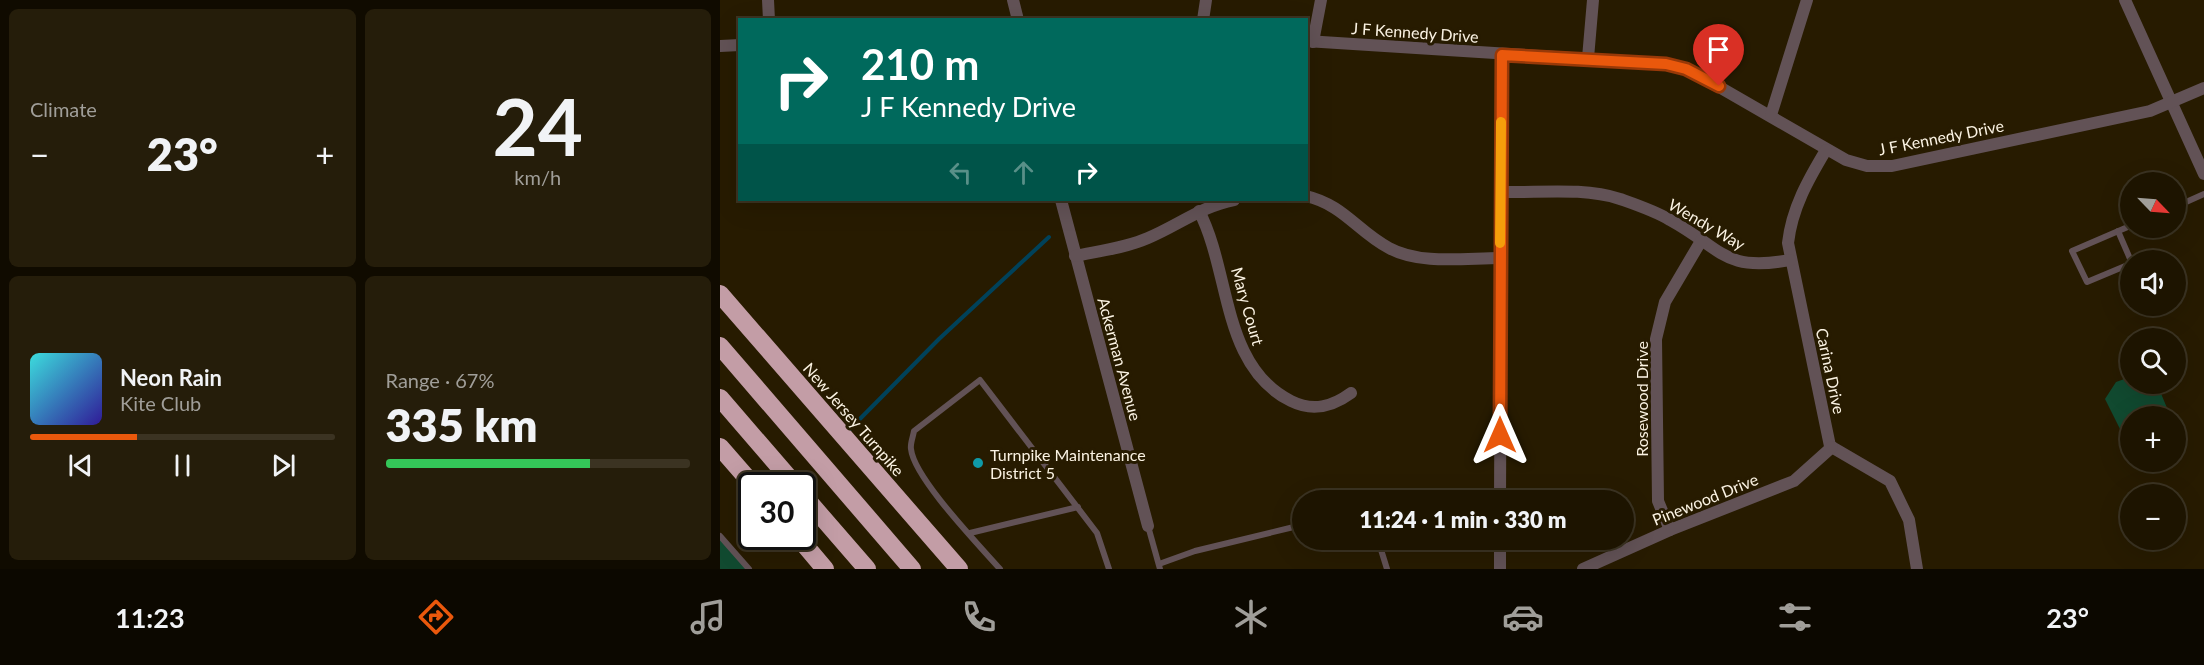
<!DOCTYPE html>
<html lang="en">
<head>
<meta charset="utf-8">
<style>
  :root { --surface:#1d1400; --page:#251d0a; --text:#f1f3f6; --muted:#a09e99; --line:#3b3322; --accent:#ea580c }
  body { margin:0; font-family:Lato,sans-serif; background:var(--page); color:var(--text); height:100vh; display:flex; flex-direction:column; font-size:22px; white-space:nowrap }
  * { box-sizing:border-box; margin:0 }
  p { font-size:20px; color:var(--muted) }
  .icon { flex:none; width:33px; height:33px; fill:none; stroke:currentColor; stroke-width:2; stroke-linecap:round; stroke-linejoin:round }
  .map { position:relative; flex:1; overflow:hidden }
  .sheet { display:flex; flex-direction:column; gap:9px; padding:9px; background:#100b00; width:720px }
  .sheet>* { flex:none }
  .banner { position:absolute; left:18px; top:18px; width:570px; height:183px; border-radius:0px; box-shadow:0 6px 24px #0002,0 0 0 2px var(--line); background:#00695c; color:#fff; overflow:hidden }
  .needle { width:39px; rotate:115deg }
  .controls { position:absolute; left:1400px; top:172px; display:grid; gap:12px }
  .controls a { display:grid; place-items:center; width:66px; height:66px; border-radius:50%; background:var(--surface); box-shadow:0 6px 24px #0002,0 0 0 2px var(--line); font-size:30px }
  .speed { position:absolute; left:18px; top:472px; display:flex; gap:12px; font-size:30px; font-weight:700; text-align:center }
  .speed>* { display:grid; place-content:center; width:78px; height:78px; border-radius:50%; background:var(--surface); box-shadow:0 6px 24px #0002,0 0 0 2px var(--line); line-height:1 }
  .speed .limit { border:3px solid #111; border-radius:9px; background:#fff; color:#111 }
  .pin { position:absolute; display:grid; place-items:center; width:51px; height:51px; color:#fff; margin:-62px -26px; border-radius:50% 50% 50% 0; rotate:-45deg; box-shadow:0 0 6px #0007 }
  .pin .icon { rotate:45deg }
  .me { position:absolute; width:66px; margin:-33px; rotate:0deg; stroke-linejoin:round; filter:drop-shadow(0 0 4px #0008) }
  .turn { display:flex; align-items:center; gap:21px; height:126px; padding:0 24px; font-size:27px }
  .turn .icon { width:78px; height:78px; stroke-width:2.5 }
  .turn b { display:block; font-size:42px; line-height:51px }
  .lanes { display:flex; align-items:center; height:57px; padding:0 24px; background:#0003; justify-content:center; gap:30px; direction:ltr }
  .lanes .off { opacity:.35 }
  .big { font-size:45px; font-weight:800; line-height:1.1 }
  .sheet .card { flex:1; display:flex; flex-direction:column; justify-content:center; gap:9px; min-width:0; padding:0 21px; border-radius:9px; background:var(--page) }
  .sheet .dial { align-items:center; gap:0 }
  .dial b { font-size:78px; line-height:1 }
  .song { display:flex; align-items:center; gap:18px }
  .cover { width:72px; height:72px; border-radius:9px; background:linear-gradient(135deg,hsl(180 70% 55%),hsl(250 70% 35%)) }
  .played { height:6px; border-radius:3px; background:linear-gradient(90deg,var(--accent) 35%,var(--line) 35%) }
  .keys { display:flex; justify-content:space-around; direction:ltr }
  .heat { display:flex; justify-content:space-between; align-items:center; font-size:33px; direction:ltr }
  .charge { height:9px; border-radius:4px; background:linear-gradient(90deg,#34c759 67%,var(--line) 0) }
  .sheet .tiles { flex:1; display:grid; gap:9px; grid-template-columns:repeat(2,1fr) }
  .trip { position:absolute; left:572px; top:490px; width:342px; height:60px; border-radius:30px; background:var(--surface); box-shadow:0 6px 24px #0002,0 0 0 2px var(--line); font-weight:800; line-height:60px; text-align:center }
  .menu { display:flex; height:96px; justify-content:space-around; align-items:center; background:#0c0800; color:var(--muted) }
  .menu .icon { width:42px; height:42px }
  .menu .current { color:var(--accent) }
  .menu b { font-size:27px; color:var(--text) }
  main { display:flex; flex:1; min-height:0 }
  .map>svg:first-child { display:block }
  .green { fill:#114a30 }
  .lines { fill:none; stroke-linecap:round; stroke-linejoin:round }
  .stream { stroke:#00425a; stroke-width:4 }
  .service { stroke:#625256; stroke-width:6 }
  .minor { stroke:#625256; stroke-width:12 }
  .motorway { stroke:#c39da6; stroke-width:18 }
  .route-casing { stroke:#983908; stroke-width:15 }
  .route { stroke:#ea580c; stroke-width:10 }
  .slow { stroke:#f59e0b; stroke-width:10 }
  .culture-dot { fill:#0f9aa8; stroke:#271b00; stroke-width:2 }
  .labels { text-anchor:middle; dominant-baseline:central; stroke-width:6; stroke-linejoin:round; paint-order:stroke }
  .street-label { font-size:16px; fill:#fbf3e3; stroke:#271b00 }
  .poi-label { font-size:16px; fill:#fbf3e3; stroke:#271b00; text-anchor:start }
</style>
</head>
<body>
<main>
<section class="sheet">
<div class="tiles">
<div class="card"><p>Climate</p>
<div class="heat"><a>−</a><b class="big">23°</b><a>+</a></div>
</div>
<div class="card dial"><b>24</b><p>km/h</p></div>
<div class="card">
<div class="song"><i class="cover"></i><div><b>Neon Rain</b><p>Kite Club</p></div></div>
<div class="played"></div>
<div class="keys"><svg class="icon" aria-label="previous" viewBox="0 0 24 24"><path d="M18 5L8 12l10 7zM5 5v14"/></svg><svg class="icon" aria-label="pause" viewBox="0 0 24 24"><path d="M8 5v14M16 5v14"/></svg><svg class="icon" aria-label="next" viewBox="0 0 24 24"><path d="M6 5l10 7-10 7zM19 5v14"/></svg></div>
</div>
<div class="card"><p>Range · 67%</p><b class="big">335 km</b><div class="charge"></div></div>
</div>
</section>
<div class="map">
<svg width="1484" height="569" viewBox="0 0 1484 569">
  <rect width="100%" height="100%" fill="#271b00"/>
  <!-- green -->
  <g class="green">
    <path d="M 1410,377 L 1410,384 L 1437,384 L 1450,415 L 1410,417 L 1410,425 L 1400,429 L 1385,399 L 1396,382 Z"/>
    <path d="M 0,536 L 29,569 L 0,569 Z"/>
  </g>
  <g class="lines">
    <!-- stream -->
    <g class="stream">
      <path d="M 126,433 L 219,339 L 329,237"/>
      <path d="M 18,524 L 32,512"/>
    </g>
    <!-- service -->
    <g class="service">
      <path d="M 1455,207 L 1484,194"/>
      <path d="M 1410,226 L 1352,251 L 1367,282 L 1410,264"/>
      <path d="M 1398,231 L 1411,261"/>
      <path d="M 428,526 L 440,569"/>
      <path d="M 250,533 L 358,507"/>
      <path d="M 0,536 L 29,569"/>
      <path d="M 658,540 L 667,569"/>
      <path d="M 439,564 L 475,551 L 582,525"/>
      <path d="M 280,569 C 259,545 194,478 191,449 C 190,444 193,437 194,431 L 260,380 L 377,533 L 389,569"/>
    </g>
    <!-- minor -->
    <g class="minor">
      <path d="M 48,0 L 49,20"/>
      <path d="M 293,0 L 298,20"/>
      <path d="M 1405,0 L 1484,174"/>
      <path d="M 483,20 L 486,0"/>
      <path d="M 586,41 L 946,64 L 966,69 L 982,77 L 1126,160 L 1147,166 L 1172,166 L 1430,111 L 1484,88"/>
      <path d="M 593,42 L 601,0"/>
      <path d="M 0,46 L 20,45"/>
      <path d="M 868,58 L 873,0"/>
      <path d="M 1051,115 L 1087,0"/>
      <path d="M 1106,150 C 1088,180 1072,208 1068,243 L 1110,446 L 1170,481 L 1189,520 L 1197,569"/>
      <path d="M 781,192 C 819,193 863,187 900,199 C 917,205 935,211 950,220 C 1003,249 1003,272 1070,260"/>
      <path d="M 586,196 C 624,205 637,231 669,248 C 700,265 745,258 780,258"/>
      <path d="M 341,200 L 428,526"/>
      <path d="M 479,211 C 511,272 501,366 571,401 C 593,412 612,407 631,393"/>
      <path d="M 355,256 C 379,251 405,248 428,238 C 457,226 482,206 514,200"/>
      <path d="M 780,501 L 782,55"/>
      <path d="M 950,530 L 938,501 L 936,339 L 945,302 L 981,241"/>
      <path d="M 780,569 L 780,540"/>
      <path d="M 863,569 L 950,530 L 1074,481 L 1112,447"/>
    </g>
    <!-- motorway -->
    <g class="motorway">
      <path d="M 0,294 L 239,569"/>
      <path d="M 0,346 L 192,569"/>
      <path d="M 0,398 L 76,486"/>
      <path d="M 0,447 L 34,486"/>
      <path d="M 82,494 L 147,569"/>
      <path d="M 78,537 L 105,569"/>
    </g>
  </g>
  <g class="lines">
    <defs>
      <path id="route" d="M 780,435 L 782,55 L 946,64 L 966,69 L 999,86"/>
    </defs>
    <!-- route casing -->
    <use href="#route" class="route-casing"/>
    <!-- route -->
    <use href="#route" class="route"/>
    <!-- slow -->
    <path class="slow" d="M 780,243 L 781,122"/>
  </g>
  <!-- markers -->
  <circle class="culture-dot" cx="258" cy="463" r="6"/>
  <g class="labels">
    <!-- street labels -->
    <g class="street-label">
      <text transform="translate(695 32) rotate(4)">J F Kennedy Drive</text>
      <text transform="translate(1221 137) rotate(-11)">J F Kennedy Drive</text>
      <text transform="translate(987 224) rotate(30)">Wendy Way</text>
      <text transform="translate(528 306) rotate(74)">Mary Court</text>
      <text transform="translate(400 359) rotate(75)">Ackerman Avenue</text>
      <text transform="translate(1111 371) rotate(78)">Carina Drive</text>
      <text transform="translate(921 399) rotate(-90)">Rosewood Drive</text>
      <text transform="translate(134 419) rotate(49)">New Jersey Turnpike</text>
      <text transform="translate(985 499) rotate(-22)">Pinewood Drive</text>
    </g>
    <!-- poi labels -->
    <g class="poi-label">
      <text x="270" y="454">Turnpike Maintenance<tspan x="270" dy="18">District 5</tspan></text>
    </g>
  </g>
</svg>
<div class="controls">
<a><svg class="needle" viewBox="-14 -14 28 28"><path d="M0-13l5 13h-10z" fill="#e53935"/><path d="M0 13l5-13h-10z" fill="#a09e99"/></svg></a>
<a><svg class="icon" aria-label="sound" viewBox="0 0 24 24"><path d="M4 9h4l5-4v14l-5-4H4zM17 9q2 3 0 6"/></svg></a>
<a><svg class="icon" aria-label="search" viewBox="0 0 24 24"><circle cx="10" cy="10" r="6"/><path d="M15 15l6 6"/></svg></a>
<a>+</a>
<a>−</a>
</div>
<div class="speed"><div class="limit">30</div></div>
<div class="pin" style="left:999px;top:86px;background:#d93025"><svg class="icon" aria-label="arrive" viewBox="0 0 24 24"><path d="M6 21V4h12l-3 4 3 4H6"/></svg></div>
<svg class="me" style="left:780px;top:435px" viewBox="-20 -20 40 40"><path d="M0-17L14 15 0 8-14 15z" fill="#ea580c" stroke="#fff" stroke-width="4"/></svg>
<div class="trip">11:24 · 1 min · 330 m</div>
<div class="banner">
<div class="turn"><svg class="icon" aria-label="right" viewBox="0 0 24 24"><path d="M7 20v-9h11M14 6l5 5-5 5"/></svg><div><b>210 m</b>J F Kennedy Drive</div></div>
<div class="lanes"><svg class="icon off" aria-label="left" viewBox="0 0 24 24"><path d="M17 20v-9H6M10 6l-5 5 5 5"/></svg><svg class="icon off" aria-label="ahead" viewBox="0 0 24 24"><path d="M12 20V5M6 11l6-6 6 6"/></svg><svg class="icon" aria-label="right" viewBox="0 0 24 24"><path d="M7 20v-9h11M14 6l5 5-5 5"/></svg></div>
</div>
</div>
</main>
<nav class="menu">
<b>11:23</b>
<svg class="icon current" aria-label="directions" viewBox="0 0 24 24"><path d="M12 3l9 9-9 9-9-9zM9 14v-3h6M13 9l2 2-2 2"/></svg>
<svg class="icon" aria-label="music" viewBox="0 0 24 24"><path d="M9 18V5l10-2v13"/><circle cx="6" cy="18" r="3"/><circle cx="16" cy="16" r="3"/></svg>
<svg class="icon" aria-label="phone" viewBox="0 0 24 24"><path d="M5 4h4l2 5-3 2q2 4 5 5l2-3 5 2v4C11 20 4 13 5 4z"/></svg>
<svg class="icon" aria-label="climate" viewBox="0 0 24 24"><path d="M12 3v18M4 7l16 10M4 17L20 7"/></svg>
<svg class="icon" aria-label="car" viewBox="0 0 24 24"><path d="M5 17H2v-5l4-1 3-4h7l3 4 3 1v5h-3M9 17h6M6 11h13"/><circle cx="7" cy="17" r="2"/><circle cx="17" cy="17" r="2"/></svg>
<svg class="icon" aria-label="filters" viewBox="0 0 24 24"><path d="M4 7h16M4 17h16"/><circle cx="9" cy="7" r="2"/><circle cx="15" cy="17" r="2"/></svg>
<b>23°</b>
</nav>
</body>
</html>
